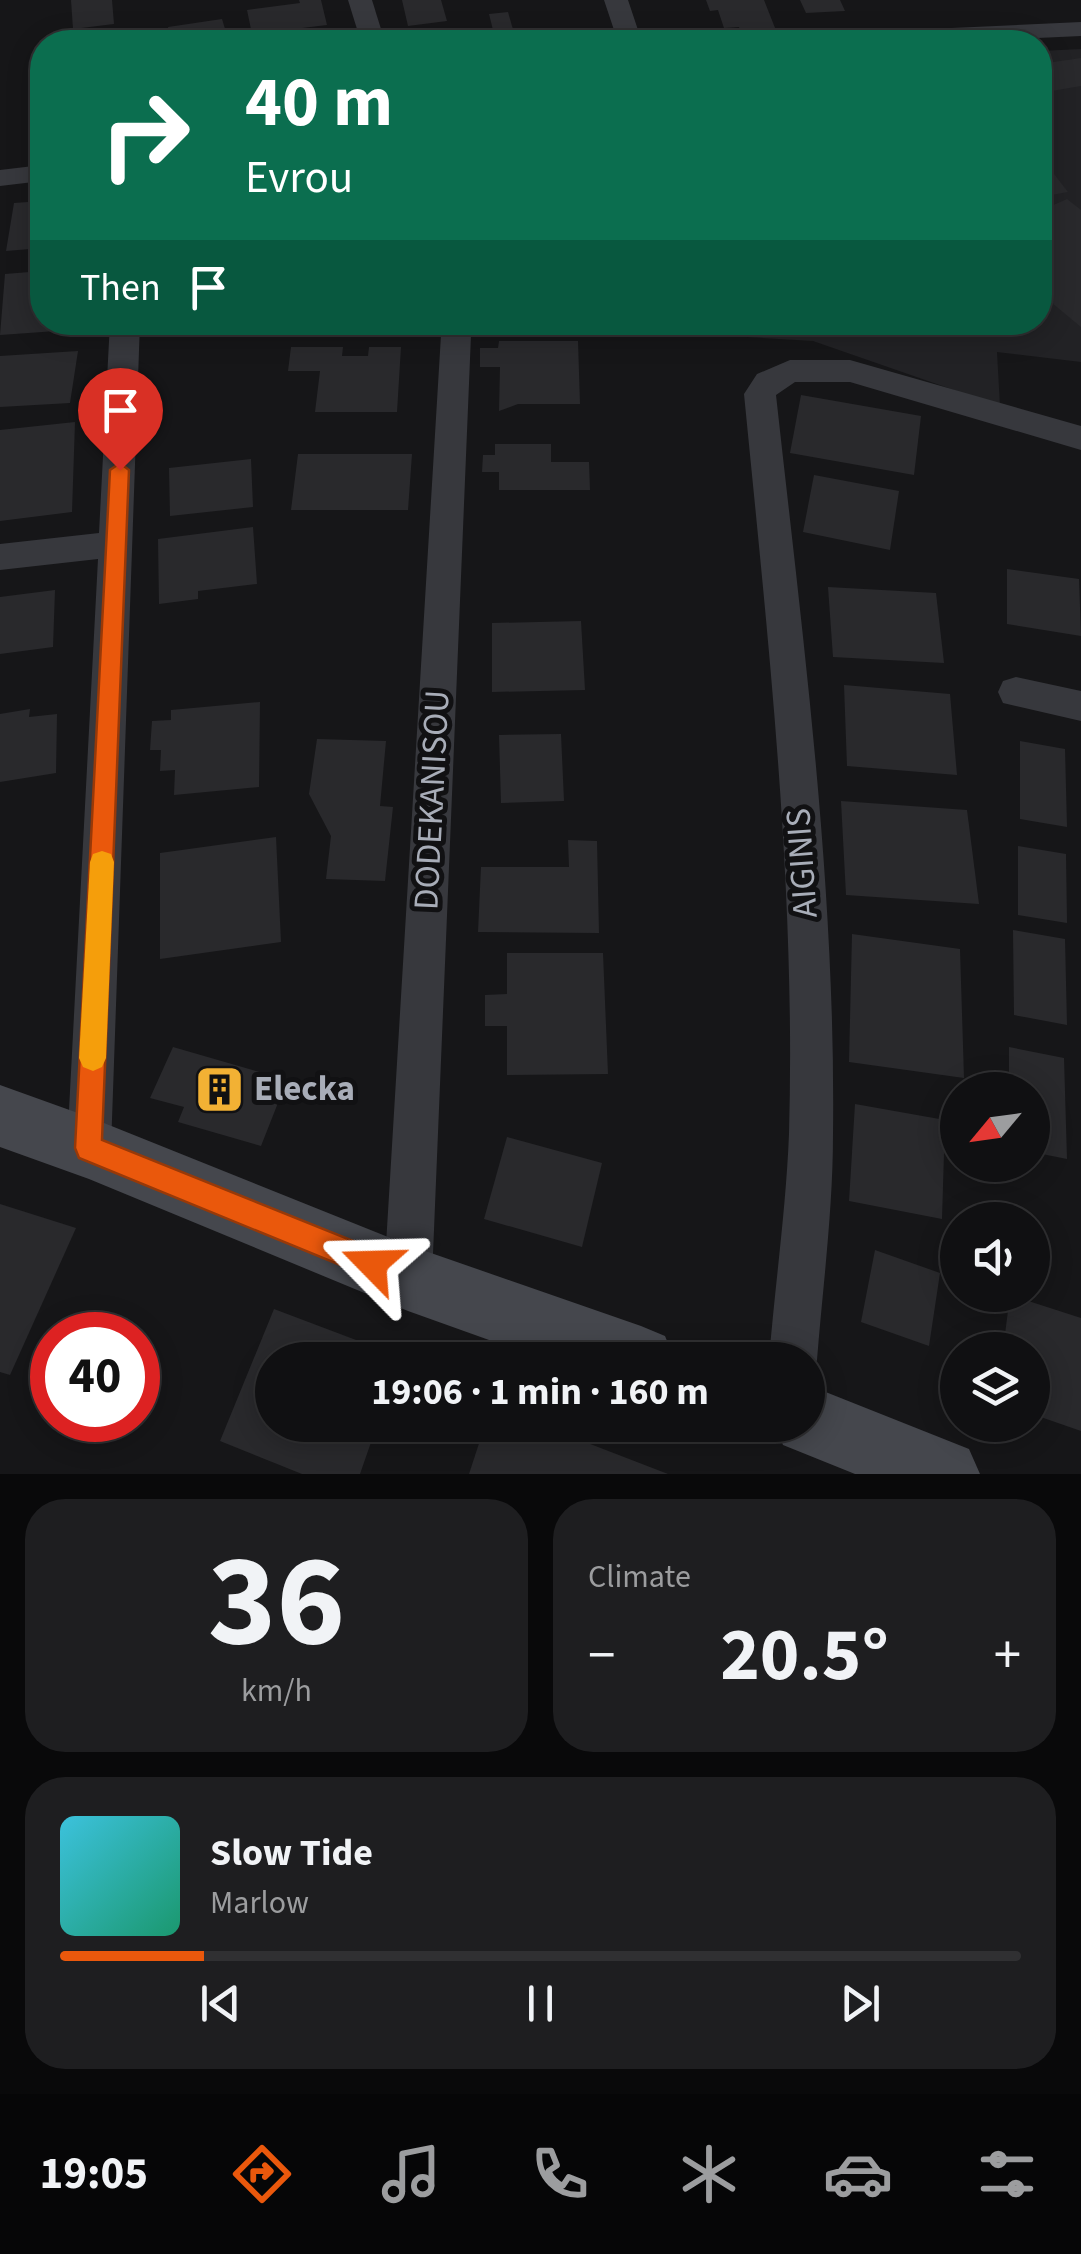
<!DOCTYPE html>
<html lang="en">
<head>
<meta charset="utf-8">
<style>
  :root { --surface:#101012; --page:#1e1e20; --text:#f1f3f6; --muted:#9c9d9f; --line:#303032; --accent:#ea580c }
  body { margin:0; font-family:"Source Sans 3",sans-serif; background:var(--page); color:var(--text); height:100vh; display:flex; flex-direction:column; font-size:38px; white-space:nowrap }
  * { box-sizing:border-box; margin:0 }
  p { font-size:32px; color:var(--muted) }
  .icon { flex:none; width:55px; height:55px; fill:none; stroke:currentColor; stroke-width:2; stroke-linecap:round; stroke-linejoin:round }
  .map { position:relative; height:1474px; overflow:hidden }
  .sheet { display:flex; flex-direction:column; gap:25px; padding:25px; background:#09090a; flex:1 }
  .sheet>* { flex:none }
  .top-card { position:absolute; left:30px; top:30px; width:1022px; height:305px; border-radius:40px; box-shadow:0 5px 25px #0003,0 0 0 2px var(--line); background:#0b6e4f; color:#fff; overflow:hidden }
  .needle { width:65px; rotate:241deg }
  .fabs { position:absolute; left:940px; top:1072px; display:grid; gap:20px }
  .fabs a { display:grid; place-items:center; width:110px; height:110px; border-radius:50%; background:var(--surface); box-shadow:0 5px 25px #0003,0 0 0 2px var(--line); font-size:50px }
  .speed { position:absolute; left:30px; top:1312px; display:flex; gap:20px; font-size:50px; font-weight:700; text-align:center }
  .speed>* { display:grid; place-content:center; width:130px; height:130px; border-radius:50%; background:var(--surface); box-shadow:0 5px 25px #0003,0 0 0 2px var(--line); line-height:1 }
  .speed .limit { border:15px solid #d22; background:#fff; color:#111 }
  .pin { position:absolute; display:grid; place-items:center; width:85px; height:85px; color:#fff; margin:-102px -42px; border-radius:50% 50% 50% 0; rotate:-45deg; box-shadow:0 0 10px #0007 }
  .pin .icon { rotate:45deg }
  .me { position:absolute; width:110px; margin:-55px; rotate:292deg; stroke-linejoin:round; filter:drop-shadow(0 0 8px #0008) }
  .turn { display:flex; align-items:center; gap:35px; height:210px; padding:0 50px; font-size:45px }
  .turn .icon { width:130px; height:130px; stroke-width:2.5 }
  .turn b { display:block; font-size:70px; line-height:85px }
  .then { display:flex; align-items:center; height:95px; padding:0 50px; background:#0003; gap:20px; font-size:38px }
  .big { font-size:75px; font-weight:700; line-height:1.1 }
  .sheet .card { flex:1; display:flex; flex-direction:column; justify-content:center; gap:15px; min-width:0; padding:0 35px; border-radius:40px; background:var(--page) }
  .sheet .dial { align-items:center; gap:0 }
  .dial b { font-size:130px; line-height:1 }
  .song { display:flex; align-items:center; gap:30px }
  .cover { width:120px; height:120px; border-radius:15px; background:linear-gradient(135deg,hsl(190 70% 55%),hsl(160 70% 35%)) }
  .played { height:10px; border-radius:5px; background:linear-gradient(90deg,var(--accent) 15%,var(--line) 15%) }
  .keys { display:flex; justify-content:space-around; direction:ltr }
  .heat { display:flex; justify-content:space-between; align-items:center; font-size:55px; direction:ltr }
  .sheet .tiles { flex:1; display:grid; gap:25px; grid-template-columns:1fr 1fr }
  .card:last-child { grid-column:span 2 }
  .trip { position:absolute; left:255px; top:1342px; width:570px; height:100px; border-radius:50px; background:var(--surface); box-shadow:0 5px 25px #0003,0 0 0 2px var(--line); font-weight:700; line-height:100px; text-align:center }
  .tabs { display:flex; height:160px; justify-content:space-around; align-items:center; background:#060607; color:var(--muted) }
  .tabs .icon { width:70px; height:70px }
  .tabs .on { color:var(--accent) }
  .tabs b { font-size:45px; color:var(--text) }
  .map>svg:first-child { display:block }
  .built { fill:#222225 }
  .building { fill:#29292c }
  .lines { fill:none; stroke-linecap:round; stroke-linejoin:round }
  .street { fill:#37383d; fill-rule:evenodd }
  .secondary { fill:#45474d; fill-rule:evenodd }
  .route { fill:#ea580c; stroke:#983908; stroke-width:2.5 }
  .slow { fill:#f59e0b }
  .labels { text-anchor:middle; dominant-baseline:central; stroke-width:10; stroke-linejoin:round; paint-order:stroke }
  .street-label { font-size:35px; fill:#a8adb8; stroke:#111113 }
  .poi-label { font-size:35px; font-weight:bold; fill:#a8adb8; stroke:#111113; text-anchor:start }
</style>
</head>
<body>
<div class="map">
<svg width="1081" height="1474" viewBox="0 0 1081 1474">
  <rect width="100%" height="100%" fill="#161618"/>
  <!-- built -->
  <path class="built" d="M 1081,49 L 1081,362 L 997,352 L 1000,406 L 813,341 L 613,329 L 611,323 L 1040,322 L 1040,51 Z"/>
  <!-- building -->
  <g class="building">
    <path d="M 71,0 L 112,0 L 114,24 L 73,29 Z"/>
    <path d="M 299,0 L 321,0 L 327,25 L 252,34 L 247,10 L 300,3 Z"/>
    <path d="M 402,0 L 441,0 L 447,21 L 408,26 Z"/>
    <path d="M 706,0 L 764,0 L 777,33 L 742,35 L 739,27 L 724,28 L 718,10 L 710,11 Z"/>
    <path d="M 800,0 L 840,0 L 845,11 L 806,13 Z"/>
    <path d="M 508,12 L 514,33 L 494,34 L 489,14 Z"/>
    <path d="M 222,19 L 229,42 L 172,42 L 168,27 Z"/>
    <path d="M 1081,58 L 1081,86 L 1040,93 L 1040,64 Z"/>
    <path d="M 1040,156 L 1068,192 L 1040,197 Z"/>
    <path d="M 1067,199 L 1081,210 L 1081,327 L 1040,293 L 1040,211 Z"/>
    <path d="M 42,201 L 42,248 L 6,251 L 14,203 Z"/>
    <path d="M 42,271 L 42,322 L 85,322 L 85,329 L 0,335 L 5,274 Z"/>
    <path d="M 290,322 L 350,322 L 350,326 L 290,328 Z"/>
    <path d="M 499,341 L 578,341 L 580,404 L 518,404 L 499,411 L 500,367 L 480,367 L 480,348 L 498,348 Z"/>
    <path d="M 291,347 L 343,347 L 342,356 L 368,356 L 369,347 L 401,347 L 397,412 L 315,412 L 320,371 L 288,371 Z"/>
    <path d="M 78,351 L 70,403 L 0,407 L 0,356 Z"/>
    <path d="M 801,395 L 921,416 L 914,475 L 790,453 Z"/>
    <path d="M 75,422 L 72,512 L 0,521 L 0,430 Z"/>
    <path d="M 495,444 L 551,444 L 551,462 L 589,462 L 590,490 L 499,490 L 499,472 L 482,472 L 483,455 L 495,455 Z"/>
    <path d="M 298,454 L 412,454 L 408,510 L 291,510 Z"/>
    <path d="M 251,459 L 253,507 L 170,516 L 169,468 Z"/>
    <path d="M 814,475 L 899,491 L 890,550 L 803,532 Z"/>
    <path d="M 253,527 L 257,584 L 198,591 L 198,599 L 159,604 L 158,539 Z"/>
    <path d="M 1007,569 L 1079,579 L 1081,636 L 1007,624 Z"/>
    <path d="M 828,587 L 936,593 L 944,663 L 833,657 Z"/>
    <path d="M 55,590 L 53,647 L 0,654 L 0,597 Z"/>
    <path d="M 581,621 L 585,690 L 492,692 L 492,623 Z"/>
    <path d="M 844,685 L 950,694 L 957,775 L 847,766 Z"/>
    <path d="M 260,702 L 259,787 L 174,795 L 175,770 L 160,771 L 161,750 L 150,750 L 152,721 L 171,720 L 171,710 Z"/>
    <path d="M 30,709 L 29,717 L 57,714 L 56,773 L 0,782 L 0,714 Z"/>
    <path d="M 561,734 L 564,801 L 501,803 L 499,735 Z"/>
    <path d="M 317,739 L 386,741 L 380,806 L 393,807 L 385,881 L 326,879 L 331,836 L 309,794 Z"/>
    <path d="M 1020,741 L 1065,749 L 1067,827 L 1020,819 Z"/>
    <path d="M 841,801 L 967,810 L 979,904 L 846,895 Z"/>
    <path d="M 276,837 L 281,942 L 160,959 L 160,853 Z"/>
    <path d="M 568,840 L 597,841 L 599,933 L 478,932 L 481,867 L 569,867 Z"/>
    <path d="M 1018,846 L 1066,854 L 1067,923 L 1018,915 Z"/>
    <path d="M 1013,930 L 1065,939 L 1067,1025 L 1014,1015 Z"/>
    <path d="M 852,934 L 960,949 L 964,1078 L 849,1062 Z"/>
    <path d="M 507,953 L 603,953 L 608,1074 L 507,1075 L 507,1026 L 485,1026 L 485,995 L 507,994 Z"/>
    <path d="M 173,1047 L 287,1080 L 261,1146 L 178,1122 L 184,1107 L 150,1098 Z"/>
    <path d="M 1009,1047 L 1064,1058 L 1067,1159 L 1032,1152 L 1032,1090 L 1009,1090 Z"/>
    <path d="M 855,1104 L 945,1120 L 942,1219 L 849,1201 Z"/>
    <path d="M 507,1137 L 602,1163 L 582,1247 L 484,1219 Z"/>
    <path d="M 0,1204 L 76,1228 L 10,1375 L 0,1372 Z"/>
    <path d="M 875,1250 L 940,1273 L 929,1346 L 861,1322 Z"/>
    <path d="M 1010,1295 L 1081,1318 L 1081,1431 L 1032,1414 L 1032,1350 L 1003,1350 Z"/>
    <path d="M 274,1309 L 401,1357 L 400,1360 L 272,1360 L 272,1425 L 377,1425 L 360,1474 L 302,1474 L 220,1441 Z"/>
    <path d="M 485,1425 L 541,1425 L 668,1474 L 469,1474 Z"/>
  </g>
  <g class="lines">
    <!-- street -->
    <g class="street">
      <path d="M 348,0 L 372,0 L 385,42 L 361,42 Z"/>
      <path d="M 604,0 L 628,0 L 642,42 L 618,42 Z"/>
      <path d="M 1081,22 L 1081,36 L 948,42 L 785,42 L 797,35 Z"/>
      <path d="M 42,165 L 42,181 L 0,186 L 0,170 Z"/>
      <path d="M 110,322 L 140,322 L 111,1148 L 105,1164 L 89,1170 L 73,1164 L 67,1148 L 98,559 L 0,570 L 0,544 L 99,533 Z"/>
      <path d="M 438,322 L 468,322 L 471,335 L 432,1278 L 425,1295 L 408,1302 L 391,1295 L 384,1278 L 441,335 Z"/>
      <path d="M 790,360 L 850,360 L 1081,426 L 1081,450 L 850,382 L 795,382 L 776,395 C 803,640 836,887 833,1134 C 833,1209 823,1285 817,1360 L 808,1378 L 808,1360 L 769,1360 C 775,1285 786,1209 789,1134 C 796,887 768,639 744,394 L 757,374 Z"/>
      <path d="M 1016,677 L 1081,691 L 1081,721 L 1003,703 L 998,692 L 1003,681 Z"/>
    </g>
    <!-- secondary -->
    <g class="secondary">
      <path d="M 0,1085 L 89,1117 L 408,1245 L 641,1326 L 665,1336 L 675,1360 L 545,1360 L 408,1311 L 89,1179 L 0,1147 Z"/>
      <path d="M 808,1385 L 969,1449 L 980,1474 L 855,1474 L 783,1445 L 775,1425 L 808,1425 Z"/>
    </g>
  </g>
  <!-- route -->
  <path class="route" d="M 120,463 L 129,470 L 102,1140 L 383,1253 L 387,1264 L 383,1274 L 372,1278 L 79,1158 L 75,1148 L 110,470 Z"/>
  <!-- slow -->
  <path class="slow" d="M 102,851 L 111,854 L 114,862 L 106,1058 L 102,1067 L 93,1071 L 83,1067 L 79,1058 L 90,862 L 93,854 Z"/>
  <!-- icons -->
  <defs>
    <symbol id="building-square" viewBox="-11 -11 22 22"><rect x="-9" y="-9" width="18" height="18" rx="4" fill="#f2b134" stroke="#111113"/><path d="M-4-6H4V6H1V3H-1V6H-4ZM-2.5-4.3h1.7v1.8h-1.7ZM.8-4.3h1.7v1.8H.8ZM-2.5-1h1.7V.8h-1.7ZM.8-1h1.7V.8H.8Z" fill="#111"/></symbol>
  </defs>
  <g fill-rule="evenodd">
    <use href="#building-square" x="192" y="1062" width="55" height="55"/>
  </g>
  <g class="labels">
    <!-- street labels -->
    <g class="street-label">
      <text transform="translate(432 800) rotate(-87)">DODEKANISOU</text>
      <text transform="translate(802 863) rotate(-94)">AIGINIS</text>
    </g>
    <!-- poi labels -->
    <g class="poi-label">
      <text x="254" y="1089">Elecka</text>
    </g>
  </g>
</svg>
<div class="fabs">
<a><svg class="needle" viewBox="-14 -14 28 28"><path d="M0-13l5 13h-10z" fill="#e53935"/><path d="M0 13l5-13h-10z" fill="#9c9d9f"/></svg></a>
<a><svg class="icon" aria-label="sound" viewBox="0 0 24 24"><path d="M4 9h4l5-4v14l-5-4H4zM17 9q2 3 0 6"/></svg></a>
<a><svg class="icon" aria-label="layers" viewBox="0 0 24 24"><path d="M12 4l9 5-9 5-9-5zM3 14l9 5 9-5"/></svg></a>
</div>
<div class="speed"><div class="limit">40</div></div>
<div class="pin" style="left:120px;top:470px;background:#d93025"><svg class="icon" aria-label="arrive" viewBox="0 0 24 24"><path d="M6 21V4h12l-3 4 3 4H6"/></svg></div>
<svg class="me" style="left:372px;top:1264px" viewBox="-20 -20 40 40"><path d="M0-17L14 15 0 8-14 15z" fill="#ea580c" stroke="#fff" stroke-width="4"/></svg>
<div class="trip">19:06 · 1 min · 160 m</div>
<div class="top-card">
<div class="turn"><svg class="icon" aria-label="right" viewBox="0 0 24 24"><path d="M7 20v-9h11M14 6l5 5-5 5"/></svg><div><b>40 m</b>Evrou</div></div>
<div class="then">Then<svg class="icon" aria-label="arrive" viewBox="0 0 24 24"><path d="M6 21V4h12l-3 4 3 4H6"/></svg></div>
</div>
</div>
<section class="sheet">
<div class="tiles">
<div class="card dial"><b>36</b><p>km/h</p></div>
<div class="card"><p>Climate</p>
<div class="heat"><a>−</a><b class="big">20.5°</b><a>+</a></div>
</div>
<div class="card">
<div class="song"><i class="cover"></i><div><b>Slow Tide</b><p>Marlow</p></div></div>
<div class="played"></div>
<div class="keys"><svg class="icon" aria-label="previous" viewBox="0 0 24 24"><path d="M18 5L8 12l10 7zM5 5v14"/></svg><svg class="icon" aria-label="pause" viewBox="0 0 24 24"><path d="M8 5v14M16 5v14"/></svg><svg class="icon" aria-label="next" viewBox="0 0 24 24"><path d="M6 5l10 7-10 7zM19 5v14"/></svg></div>
</div>
</div>
</section>
<nav class="tabs">
<b>19:05</b>
<svg class="icon on" aria-label="directions" viewBox="0 0 24 24"><path d="M12 3l9 9-9 9-9-9zM9 14v-3h6M13 9l2 2-2 2"/></svg>
<svg class="icon" aria-label="music" viewBox="0 0 24 24"><path d="M9 18V5l10-2v13"/><circle cx="6" cy="18" r="3"/><circle cx="16" cy="16" r="3"/></svg>
<svg class="icon" aria-label="phone" viewBox="0 0 24 24"><path d="M5 4h4l2 5-3 2q2 4 5 5l2-3 5 2v4C11 20 4 13 5 4z"/></svg>
<svg class="icon" aria-label="climate" viewBox="0 0 24 24"><path d="M12 3v18M4 7l16 10M4 17L20 7"/></svg>
<svg class="icon" aria-label="car" viewBox="0 0 24 24"><path d="M5 17H2v-5l4-1 3-4h7l3 4 3 1v5h-3M9 17h6M6 11h13"/><circle cx="7" cy="17" r="2"/><circle cx="17" cy="17" r="2"/></svg>
<svg class="icon" aria-label="filters" viewBox="0 0 24 24"><path d="M4 7h16M4 17h16"/><circle cx="9" cy="7" r="2"/><circle cx="15" cy="17" r="2"/></svg>
</nav>
</body>
</html>
